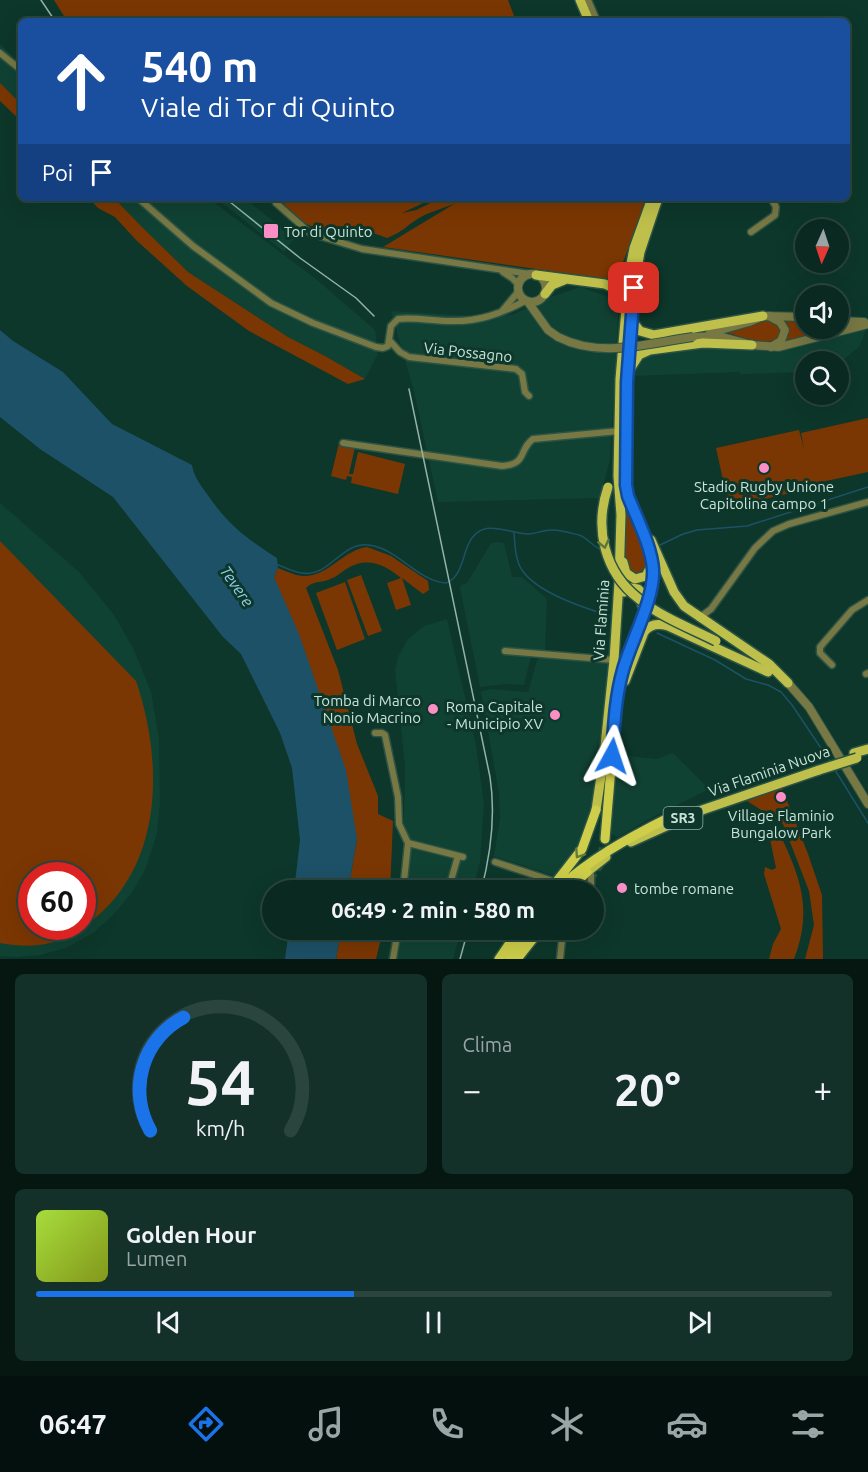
<!DOCTYPE html>
<html lang="it">
<head>
<meta charset="utf-8">
<style>
  :root { --surface:#0a2920; --page:#133129; --text:#f1f3f6; --muted:#99a6a5; --line:#2a453e; --accent:#1a73e8 }
  body { margin:0; font-family:Ubuntu,sans-serif; background:var(--page); color:var(--text); height:100vh; display:flex; flex-direction:column; font-size:22px; white-space:nowrap }
  * { box-sizing:border-box; margin:0 }
  p { font-size:20px; color:var(--muted) }
  .icon { flex:none; width:33px; height:33px; fill:none; stroke:currentColor; stroke-width:2; stroke-linecap:round; stroke-linejoin:round }
  .map { position:relative; height:959px; overflow:hidden }
  .sheet { display:flex; flex-direction:column; gap:15px; padding:15px; background:#061712; flex:1 }
  .sheet>* { flex:none }
  .top-card { position:absolute; left:18px; top:18px; width:832px; height:183px; border-radius:9px; box-shadow:0 6px 24px #0002,0 0 0 2px var(--line); background:#1a4fa0; color:#fff; overflow:hidden }
  .needle { width:39px; rotate:183deg }
  .buttons { position:absolute; left:795px; top:219px; display:grid; gap:12px }
  .buttons a { display:grid; place-items:center; width:54px; height:54px; border-radius:50%; background:var(--surface); box-shadow:0 6px 24px #0002,0 0 0 2px var(--line); font-size:30px }
  .speed { position:absolute; left:18px; top:862px; display:flex; gap:12px; font-size:30px; font-weight:700; text-align:center }
  .speed>* { display:grid; place-content:center; width:78px; height:78px; border-radius:50%; background:var(--surface); box-shadow:0 6px 24px #0002,0 0 0 2px var(--line); line-height:1 }
  .speed .limit { border:9px solid #d22; background:#fff; color:#111 }
  .pin { position:absolute; display:grid; place-items:center; width:51px; height:51px; color:#fff; margin:-26px; border-radius:12px; box-shadow:0 3px 9px #0006 }
  .me { position:absolute; width:66px; margin:-33px; rotate:5deg; stroke-linejoin:round; filter:drop-shadow(0 0 4px #0008) }
  .turn { display:flex; align-items:center; gap:21px; height:126px; padding:0 24px; font-size:27px }
  .turn .icon { width:78px; height:78px; stroke-width:2.5 }
  .turn b { display:block; font-size:42px; line-height:51px }
  .then { display:flex; align-items:center; height:57px; padding:0 24px; background:#0003; gap:12px; font-size:22px }
  .big { font-size:45px; font-weight:700; line-height:1.1 }
  .sheet .widget { flex:1; display:flex; flex-direction:column; justify-content:center; gap:9px; min-width:0; padding:0 21px; border-radius:9px; background:var(--page) }
  .sheet .dial { align-items:center; gap:0 }
  .dial svg { height:156px; overflow:visible; fill:none; stroke:var(--line); stroke-width:7; stroke-linecap:round; text-anchor:middle }
  .dial text { fill:var(--text); stroke:none }
  .song { display:flex; align-items:center; gap:18px }
  .cover { width:72px; height:72px; border-radius:9px; background:linear-gradient(135deg,hsl(80 70% 55%),hsl(70 70% 35%)) }
  .played { height:6px; border-radius:3px; background:linear-gradient(90deg,var(--accent) 40%,var(--line) 40%) }
  .keys { display:flex; justify-content:space-around; direction:ltr }
  .heat { display:flex; justify-content:space-between; align-items:center; font-size:33px; direction:ltr }
  .sheet .tiles { flex:1; display:grid; gap:15px; grid-template-columns:1fr 1fr }
  .widget:last-child { grid-column:span 2 }
  .trip { position:absolute; left:262px; top:880px; width:342px; height:60px; border-radius:30px; background:var(--surface); box-shadow:0 6px 24px #0002,0 0 0 2px var(--line); font-weight:700; line-height:60px; text-align:center }
  .tab-bar { display:flex; height:96px; justify-content:space-around; align-items:center; background:#04100d; color:var(--muted) }
  .tab-bar .icon { width:42px; height:42px }
  .tab-bar .current { color:var(--accent) }
  .tab-bar b { font-size:27px; color:var(--text) }
  .map>svg:first-child { display:block }
  .built { fill:#104233; fill-rule:evenodd }
  .green { fill:#7b3703; fill-rule:evenodd }
  .water { fill:#1d5167 }
  .lines { fill:none; stroke-linecap:round; stroke-linejoin:round }
  .stream { stroke:#1d5167; stroke-width:1.5 }
  .trunk-tunnel { stroke:#295144; stroke-width:9; stroke-dasharray:9 4.5; stroke-linecap:butt }
  .minor-casing { stroke:#2b5346; stroke-width:9 }
  .tertiary-casing { stroke:#2b5346; stroke-width:10 }
  .primary-casing { stroke:#2b5346; stroke-width:12 }
  .trunk-casing { stroke:#2b5346; stroke-width:12 }
  .minor { stroke:#777843; stroke-width:6 }
  .tertiary { stroke:#777843; stroke-width:8 }
  .primary { stroke:#bfc04b; stroke-width:9 }
  .trunk { stroke:#cece4a; stroke-width:9 }
  .rail { stroke:#94b3a8; stroke-width:1.5 }
  .tertiary-bridge-casing { stroke:#2b5346; stroke-width:10; stroke-linecap:butt }
  .primary-bridge-casing { stroke:#2b5346; stroke-width:12; stroke-linecap:butt }
  .tertiary-bridge { stroke:#777843; stroke-width:8 }
  .primary-bridge { stroke:#bfc04b; stroke-width:9 }
  .oneway { stroke:#5d7539 }
  .oneway2 { stroke:#647b38 }
  .route-casing { stroke:#114b97; stroke-width:15 }
  .route { stroke:#1a73e8; stroke-width:10 }
  .poi-dot { fill:#fb8fc5; stroke:#0d372a; stroke-width:2 }
  .labels { text-anchor:middle; dominant-baseline:central; stroke-width:6; stroke-linejoin:round; paint-order:stroke }
  .shield { fill:#0d372a; stroke:#90afa4; stroke-width:1.5 }
  .shield-label { font-size:14px; font-weight:bold; fill:#c8e3d8 }
  .poi-label { font-size:15px; fill:#c8e3d8; stroke:#0d372a; text-anchor:start }
  .street-label { font-size:15px; fill:#c8e3d8; stroke:#0d372a }
  .water-label { font-size:16px; font-style:italic; fill:#8fceec; stroke:#0d372a }
</style>
</head>
<body>
<div class="map">
<svg width="868" height="959" viewBox="0 0 868 959">
  <rect width="100%" height="100%" fill="#0d372a"/>
  <!-- built -->
  <g class="built">
    <path d="M 0,44 L 21,65 L 21,104 L 0,83 Z"/>
    <path d="M 114,198 L 208,198 L 316,279 L 375,330 L 378,354 L 365,379 L 325,356 L 288,337 L 188,272 L 142,227 Z"/>
    <path d="M 216,198 L 244,198 L 295,238 L 284,252 Z"/>
    <path d="M 580,287 L 619,301 L 610,459 L 600,498 L 438,502 L 414,391 L 391,311 L 472,316 L 512,315 L 554,296 Z"/>
    <path d="M 866,330 L 860,346 L 839,364 L 838,362 L 806,362 L 805,372 L 740,374 L 740,372 L 631,376 L 635,364 L 639,358 L 657,352 L 724,346 L 761,348 Z"/>
    <path d="M 0,503 L 79,572 L 114,615 L 133,648 L 151,692 L 159,739 L 160,802 L 157,833 L 146,868 L 133,891 L 114,914 L 93,933 L 66,948 L 40,955 L 17,957 L 0,956 ZM 32,876 L 82,876 L 82,927 L 32,927 Z"/>
    <path d="M 497,542 L 504,543 L 512,577 L 522,577 L 547,599 L 545,650 L 505,647 L 505,654 L 531,656 L 524,685 L 506,684 L 480,687 L 460,588 L 461,585 L 467,583 L 491,543 Z"/>
    <path d="M 447,619 L 476,745 L 484,804 L 480,862 L 472,891 L 403,891 L 412,841 L 406,836 L 404,824 L 405,765 L 395,671 L 398,657 L 408,639 L 424,626 Z"/>
    <path d="M 542,656 L 611,661 L 603,710 L 595,791 L 588,827 L 572,858 L 555,876 L 494,856 L 500,818 L 499,793 L 481,692 L 490,689 L 528,692 L 537,660 Z"/>
    <path d="M 673,753 L 709,789 L 651,818 L 618,837 L 610,833 L 616,767 L 620,755 L 656,759 Z"/>
    <path d="M 393,930 L 461,930 L 453,959 L 388,959 Z"/>
  </g>
  <!-- green -->
  <g class="green">
    <path d="M 54,0 L 508,0 L 516,21 L 67,21 Z"/>
    <path d="M 0,83 L 21,104 L 21,121 L 0,101 Z"/>
    <path d="M 89,198 L 114,198 L 142,227 L 188,272 L 288,337 L 325,356 L 365,379 L 348,384 L 249,331 L 187,286 L 136,240 L 115,217 L 98,208 Z"/>
    <path d="M 272,198 L 434,198 L 402,213 L 416,210 L 441,198 L 461,198 L 456,203 L 465,198 L 646,198 L 624,260 L 613,280 L 383,247 L 454,204 C 441,209 428,212 416,220 C 404,228 402,232 387,238 C 365,229 363,231 342,240 L 330,231 L 319,230 L 299,220 L 283,203 Z"/>
    <path d="M 805,319 L 806,328 L 837,329 L 782,344 L 783,320 Z"/>
    <path d="M 768,320 L 776,322 L 781,332 C 774,352 740,336 725,332 Z"/>
    <path d="M 868,418 L 868,472 L 812,484 L 813,488 L 729,507 L 716,448 L 799,430 L 804,449 L 801,433 Z"/>
    <path d="M 339,443 L 355,447 L 349,474 L 353,474 L 358,452 L 405,464 L 398,494 L 351,483 L 352,477 L 347,476 L 346,480 L 331,476 Z"/>
    <path d="M 623,495 L 646,558 L 646,568 L 638,575 L 631,574 C 619,549 623,522 623,495 Z"/>
    <path d="M 0,541 L 136,681 C 163,760 164,862 94,919 C 64,944 38,950 0,943 ZM 32,876 L 82,876 L 82,927 L 32,927 Z"/>
    <path d="M 367,547 L 391,556 L 428,581 L 429,590 L 423,594 L 402,578 L 411,605 L 396,610 L 387,583 L 401,578 C 389,568 374,559 357,564 C 346,567 338,577 328,580 C 319,583 313,581 306,588 L 338,670 L 357,744 L 378,796 L 378,814 L 393,821 L 390,891 L 348,891 L 357,839 L 274,577 L 278,568 C 286,571 297,577 306,576 C 329,575 344,550 367,547 Z"/>
    <path d="M 361,575 L 382,631 L 368,636 L 347,580 Z"/>
    <path d="M 345,582 L 365,639 L 337,650 L 316,593 Z"/>
    <path d="M 782,788 L 808,854 L 822,895 L 823,959 L 805,959 L 814,925 L 809,891 L 783,824 L 747,801 Z"/>
    <path d="M 777,828 C 799,874 814,908 794,959 L 769,959 L 773,944 L 781,929 L 764,874 L 765,867 L 772,870 L 776,868 L 768,829 Z"/>
    <path d="M 341,930 L 383,930 L 376,959 L 336,959 Z"/>
  </g>
  <!-- water -->
  <g class="water">
    <path d="M 0,330 L 13,341 L 63,372 L 112,424 L 192,465 C 194,477 200,484 207,494 C 229,526 245,537 277,558 L 278,568 L 274,577 L 299,634 L 346,770 L 357,839 L 348,891 L 294,891 L 300,840 L 292,768 L 280,733 L 241,654 L 223,637 L 113,497 L 40,449 L 0,417 Z"/>
    <path d="M 289,930 L 341,930 L 336,959 L 285,959 Z"/>
  </g>
  <g class="lines">
    <!-- stream -->
    <g class="stream">
      <path d="M 514,533 C 515,544 515,560 522,570 C 537,593 585,608 610,616"/>
      <path d="M 660,545 L 683,534 L 697,530 L 747,526 L 868,487"/>
      <path d="M 276,564 C 284,567 293,572 302,573 C 329,578 341,542 368,545 C 398,548 417,581 446,583 C 460,579 463,557 468,545 C 481,515 507,534 529,534 C 537,533 544,530 552,530 C 560,530 571,533 579,535 C 588,538 593,547 602,550"/>
      <path d="M 657,633 L 715,660 L 746,679 L 768,685 L 781,692 L 792,705 L 831,763"/>
      <path d="M 835,770 L 868,823"/>
    </g>
    <!-- trunk-tunnel -->
    <path class="trunk-tunnel" d="M 581,891 L 600,864 L 605,839"/>
    <defs>
      <g id="minor">
        <path d="M 588,0 L 597,21"/>
        <path d="M 0,53 L 21,70"/>
        <path d="M 138,198 L 193,246 L 271,303 L 313,323 L 376,347 L 383,348 L 388,346 L 391,326 L 398,319 C 415,317 433,321 450,321 C 478,322 500,314 525,301"/>
        <path d="M 276,203 L 310,233 L 362,249 L 530,274"/>
        <path d="M 751,232 L 775,215 L 776,207 L 771,198"/>
        <path d="M 503,272 L 512,278 L 518,284"/>
        <path d="M 503,310 L 518,292"/>
        <path d="M 390,341 L 400,352 L 409,357 L 516,369 L 522,374 L 525,392 L 529,396"/>
        <path d="M 343,443 L 502,466 C 528,464 518,450 533,439 L 619,431"/>
        <path d="M 699,618 L 711,609 L 755,548 L 773,531 L 789,524 L 868,502"/>
        <path d="M 505,651 L 614,660"/>
        <path d="M 832,665 L 820,653 L 820,647 L 852,610 L 868,600"/>
        <path d="M 866,674 L 868,673"/>
        <path d="M 375,733 L 382,733 L 385,735 L 398,797 L 399,824 L 408,843 L 403,891"/>
        <path d="M 408,843 L 463,857"/>
        <path d="M 495,862 L 556,882"/>
        <path d="M 448,891 L 458,856"/>
        <path d="M 591,891 L 591,875"/>
        <path d="M 393,959 L 398,930"/>
        <path d="M 560,959 L 563,930"/>
      </g>
      <g id="tertiary">
        <circle cx="532" cy="288" r="14"/>
        <path d="M 528,302 L 548,330 L 558,337"/>
        <path d="M 769,316 L 780,322 L 785,330 L 781,341 L 771,347"/>
        <path d="M 838,321 L 864,322"/>
        <path d="M 710,333 L 749,322 L 763,316 L 806,317"/>
        <path d="M 693,337 L 719,336 L 752,345 L 779,347 L 868,324"/>
        <path d="M 788,683 L 809,707 L 868,804"/>
      </g>
      <g id="primary">
        <path d="M 580,0 L 589,21"/>
        <path d="M 536,275 L 605,284 L 619,291 L 627,302"/>
        <path d="M 545,294 L 552,285 L 564,280"/>
        <path d="M 632,321 L 640,331 L 654,335 L 763,316"/>
        <path d="M 630,369 L 639,355 L 650,350 L 703,343 L 752,345"/>
        <path d="M 651,540 L 674,592 L 684,606 L 769,664 L 788,683"/>
        <path d="M 623,562 L 626,573 L 635,579 L 646,576 L 651,566"/>
        <path d="M 624,592 L 631,588 L 638,589 L 643,594 L 642,605"/>
        <path d="M 625,681 L 644,632 C 650,624 658,623 668,626 L 768,672"/>
        <path d="M 854,753 L 868,749"/>
        <path d="M 612,756 L 617,702 L 621,677 L 651,590 C 658,557 639,526 628,496 L 626,485 L 627,382 L 636,275 L 640,252 L 658,198"/>
        <path d="M 596,810 L 604,756 L 614,660 L 619,582 L 621,515 L 618,476 L 620,379 L 629,274 L 634,248 L 652,198"/>
        <path d="M 631,842 L 702,810 L 819,770"/>
        <path d="M 587,872 L 606,857"/>
      </g>
      <g id="trunk">
        <path d="M 605,839 L 612,756"/>
        <path d="M 550,890 L 582,849 L 596,810"/>
        <path d="M 555,891 C 590,859 628,838 670,817"/>
        <path d="M 567,891 L 587,872"/>
        <path d="M 580,891 L 581,891"/>
        <path d="M 499,959 L 519,930"/>
        <path d="M 509,959 L 530,930"/>
        <path d="M 517,959 L 540,930"/>
      </g>
    </defs>
    <!-- minor casing -->
    <use href="#minor" class="minor-casing"/>
    <!-- tertiary casing -->
    <use href="#tertiary" class="tertiary-casing"/>
    <!-- primary casing -->
    <use href="#primary" class="primary-casing"/>
    <!-- trunk casing -->
    <use href="#trunk" class="trunk-casing"/>
    <!-- minor -->
    <use href="#minor" class="minor"/>
    <!-- tertiary -->
    <use href="#tertiary" class="tertiary"/>
    <!-- primary -->
    <use href="#primary" class="primary"/>
    <!-- trunk -->
    <use href="#trunk" class="trunk"/>
    <!-- rail -->
    <g class="rail">
      <path d="M 41,0 L 55,21"/>
      <path d="M 225,198 L 300,258 L 356,298 L 374,316"/>
      <path d="M 409,389 L 490,777 C 496,816 491,853 481,891"/>
      <path d="M 460,959 L 468,930"/>
    </g>
    <defs>
      <path id="tertiary-bridge" d="M 558,337 C 601,359 648,343 693,337"/>
      <g id="primary-bridge">
        <path d="M 608,487 C 594,528 604,572 639,599 C 661,617 690,628 716,641"/>
        <path d="M 819,770 L 857,758"/>
      </g>
    </defs>
    <!-- tertiary-bridge casing -->
    <use href="#tertiary-bridge" class="tertiary-bridge-casing"/>
    <!-- primary-bridge casing -->
    <use href="#primary-bridge" class="primary-bridge-casing"/>
    <!-- tertiary-bridge -->
    <use href="#tertiary-bridge" class="tertiary-bridge"/>
    <!-- primary-bridge -->
    <use href="#primary-bridge" class="primary-bridge"/>
  </g>
  <!-- one-way arrows -->
  <defs><path id="oneway-chevron" d="M-2-3.5L2.5 0L-2 3.5" fill="none" stroke-width="1.6" stroke-linecap="round" stroke-linejoin="round" transform="scale(1.5)"/></defs>
  <use class="oneway" href="#oneway-chevron" transform="translate(604 544) rotate(77)"/>
  <use class="oneway2" href="#oneway-chevron" transform="translate(579 854) rotate(124)"/>
  <g class="lines">
    <defs>
      <path id="route" d="M 612,756 C 614,728 615,698 623,670 C 631,641 655,598 653,569 C 651,545 637,519 628,496 L 626,485 L 627,382 L 634,288"/>
    </defs>
    <!-- route casing -->
    <use href="#route" class="route-casing"/>
    <!-- route -->
    <use href="#route" class="route"/>
  </g>
  <!-- markers -->
  <g class="poi-dot">
    <rect x="263" y="223" width="16" height="16" rx="3"/>
    <circle cx="764" cy="468" r="6"/>
    <circle cx="433" cy="709" r="6"/>
    <circle cx="555" cy="715" r="6"/>
    <circle cx="781" cy="797" r="6"/>
    <circle cx="622" cy="888" r="6"/>
  </g>
  <g class="labels">
    <!-- shield labels -->
    <rect class="shield" x="663.5" y="807" width="39" height="22" rx="4.5"/>
    <g class="shield-label">
      <text x="683" y="818">SR3</text>
    </g>
    <!-- poi labels -->
    <g class="poi-label">
      <text x="284" y="231">Tor di Quinto</text>
      <text x="764" y="486" text-anchor="middle">Stadio Rugby Unione<tspan x="764" dy="17">Capitolina campo 1</tspan></text>
      <text x="421" y="700" text-anchor="end">Tomba di Marco<tspan x="421" dy="17">Nonio Macrino</tspan></text>
      <text x="543" y="706" text-anchor="end">Roma Capitale<tspan x="543" dy="17">- Municipio XV</tspan></text>
      <text x="781" y="815" text-anchor="middle">Village Flaminio<tspan x="781" dy="17">Bungalow Park</tspan></text>
      <text x="634" y="888">tombe romane</text>
    </g>
    <!-- street labels -->
    <g class="street-label">
      <text transform="translate(468 352) rotate(6)">Via Possagno</text>
      <text transform="translate(601 620) rotate(-86)">Via Flaminia</text>
      <text transform="translate(769 771) rotate(-19)">Via Flaminia Nuova</text>
    </g>
    <!-- water labels -->
    <g class="water-label">
      <text transform="translate(237 586) rotate(55)">Tevere</text>
    </g>
  </g>
</svg>
<div class="buttons">
<a><svg class="needle" viewBox="-14 -14 28 28"><path d="M0-13l5 13h-10z" fill="#e53935"/><path d="M0 13l5-13h-10z" fill="#99a6a5"/></svg></a>
<a><svg class="icon" aria-label="sound" viewBox="0 0 24 24"><path d="M4 9h4l5-4v14l-5-4H4zM17 9q2 3 0 6"/></svg></a>
<a><svg class="icon" aria-label="search" viewBox="0 0 24 24"><circle cx="10" cy="10" r="6"/><path d="M15 15l6 6"/></svg></a>
</div>
<div class="speed"><div class="limit">60</div></div>
<div class="pin" style="left:634px;top:288px;background:#d93025"><svg class="icon" aria-label="arrive" viewBox="0 0 24 24"><path d="M6 21V4h12l-3 4 3 4H6"/></svg></div>
<svg class="me" style="left:612px;top:756px" viewBox="-20 -20 40 40"><path d="M0-17L14 15 0 8-14 15z" fill="#1a73e8" stroke="#fff" stroke-width="4"/></svg>
<div class="trip">06:49 · 2 min · 580 m</div>
<div class="top-card">
<div class="turn"><svg class="icon" aria-label="ahead" viewBox="0 0 24 24"><path d="M12 20V5M6 11l6-6 6 6"/></svg><div><b>540 m</b>Viale di Tor di Quinto</div></div>
<div class="then">Poi<svg class="icon" aria-label="arrive" viewBox="0 0 24 24"><path d="M6 21V4h12l-3 4 3 4H6"/></svg></div>
</div>
</div>
<section class="sheet">
<div class="tiles">
<div class="widget dial"><svg viewBox="0 0 100 80">
<path d="M14 69A42 42 0 1 1 86 69"/>
<path d="M14 69A42 42 0 0 1 31 11" stroke="#1a73e8"/>
<text x="50" y="56" font-size="32" font-weight="700">54</text>
<text x="50" y="72" font-size="11">km/h</text>
</svg></div>
<div class="widget"><p>Clima</p>
<div class="heat"><a>−</a><b class="big">20°</b><a>+</a></div>
</div>
<div class="widget">
<div class="song"><i class="cover"></i><div><b>Golden Hour</b><p>Lumen</p></div></div>
<div class="played"></div>
<div class="keys"><svg class="icon" aria-label="previous" viewBox="0 0 24 24"><path d="M18 5L8 12l10 7zM5 5v14"/></svg><svg class="icon" aria-label="pause" viewBox="0 0 24 24"><path d="M8 5v14M16 5v14"/></svg><svg class="icon" aria-label="next" viewBox="0 0 24 24"><path d="M6 5l10 7-10 7zM19 5v14"/></svg></div>
</div>
</div>
</section>
<nav class="tab-bar">
<b>06:47</b>
<svg class="icon current" aria-label="directions" viewBox="0 0 24 24"><path d="M12 3l9 9-9 9-9-9zM9 14v-3h6M13 9l2 2-2 2"/></svg>
<svg class="icon" aria-label="music" viewBox="0 0 24 24"><path d="M9 18V5l10-2v13"/><circle cx="6" cy="18" r="3"/><circle cx="16" cy="16" r="3"/></svg>
<svg class="icon" aria-label="phone" viewBox="0 0 24 24"><path d="M5 4h4l2 5-3 2q2 4 5 5l2-3 5 2v4C11 20 4 13 5 4z"/></svg>
<svg class="icon" aria-label="climate" viewBox="0 0 24 24"><path d="M12 3v18M4 7l16 10M4 17L20 7"/></svg>
<svg class="icon" aria-label="car" viewBox="0 0 24 24"><path d="M5 17H2v-5l4-1 3-4h7l3 4 3 1v5h-3M9 17h6M6 11h13"/><circle cx="7" cy="17" r="2"/><circle cx="17" cy="17" r="2"/></svg>
<svg class="icon" aria-label="filters" viewBox="0 0 24 24"><path d="M4 7h16M4 17h16"/><circle cx="9" cy="7" r="2"/><circle cx="15" cy="17" r="2"/></svg>
</nav>
</body>
</html>
